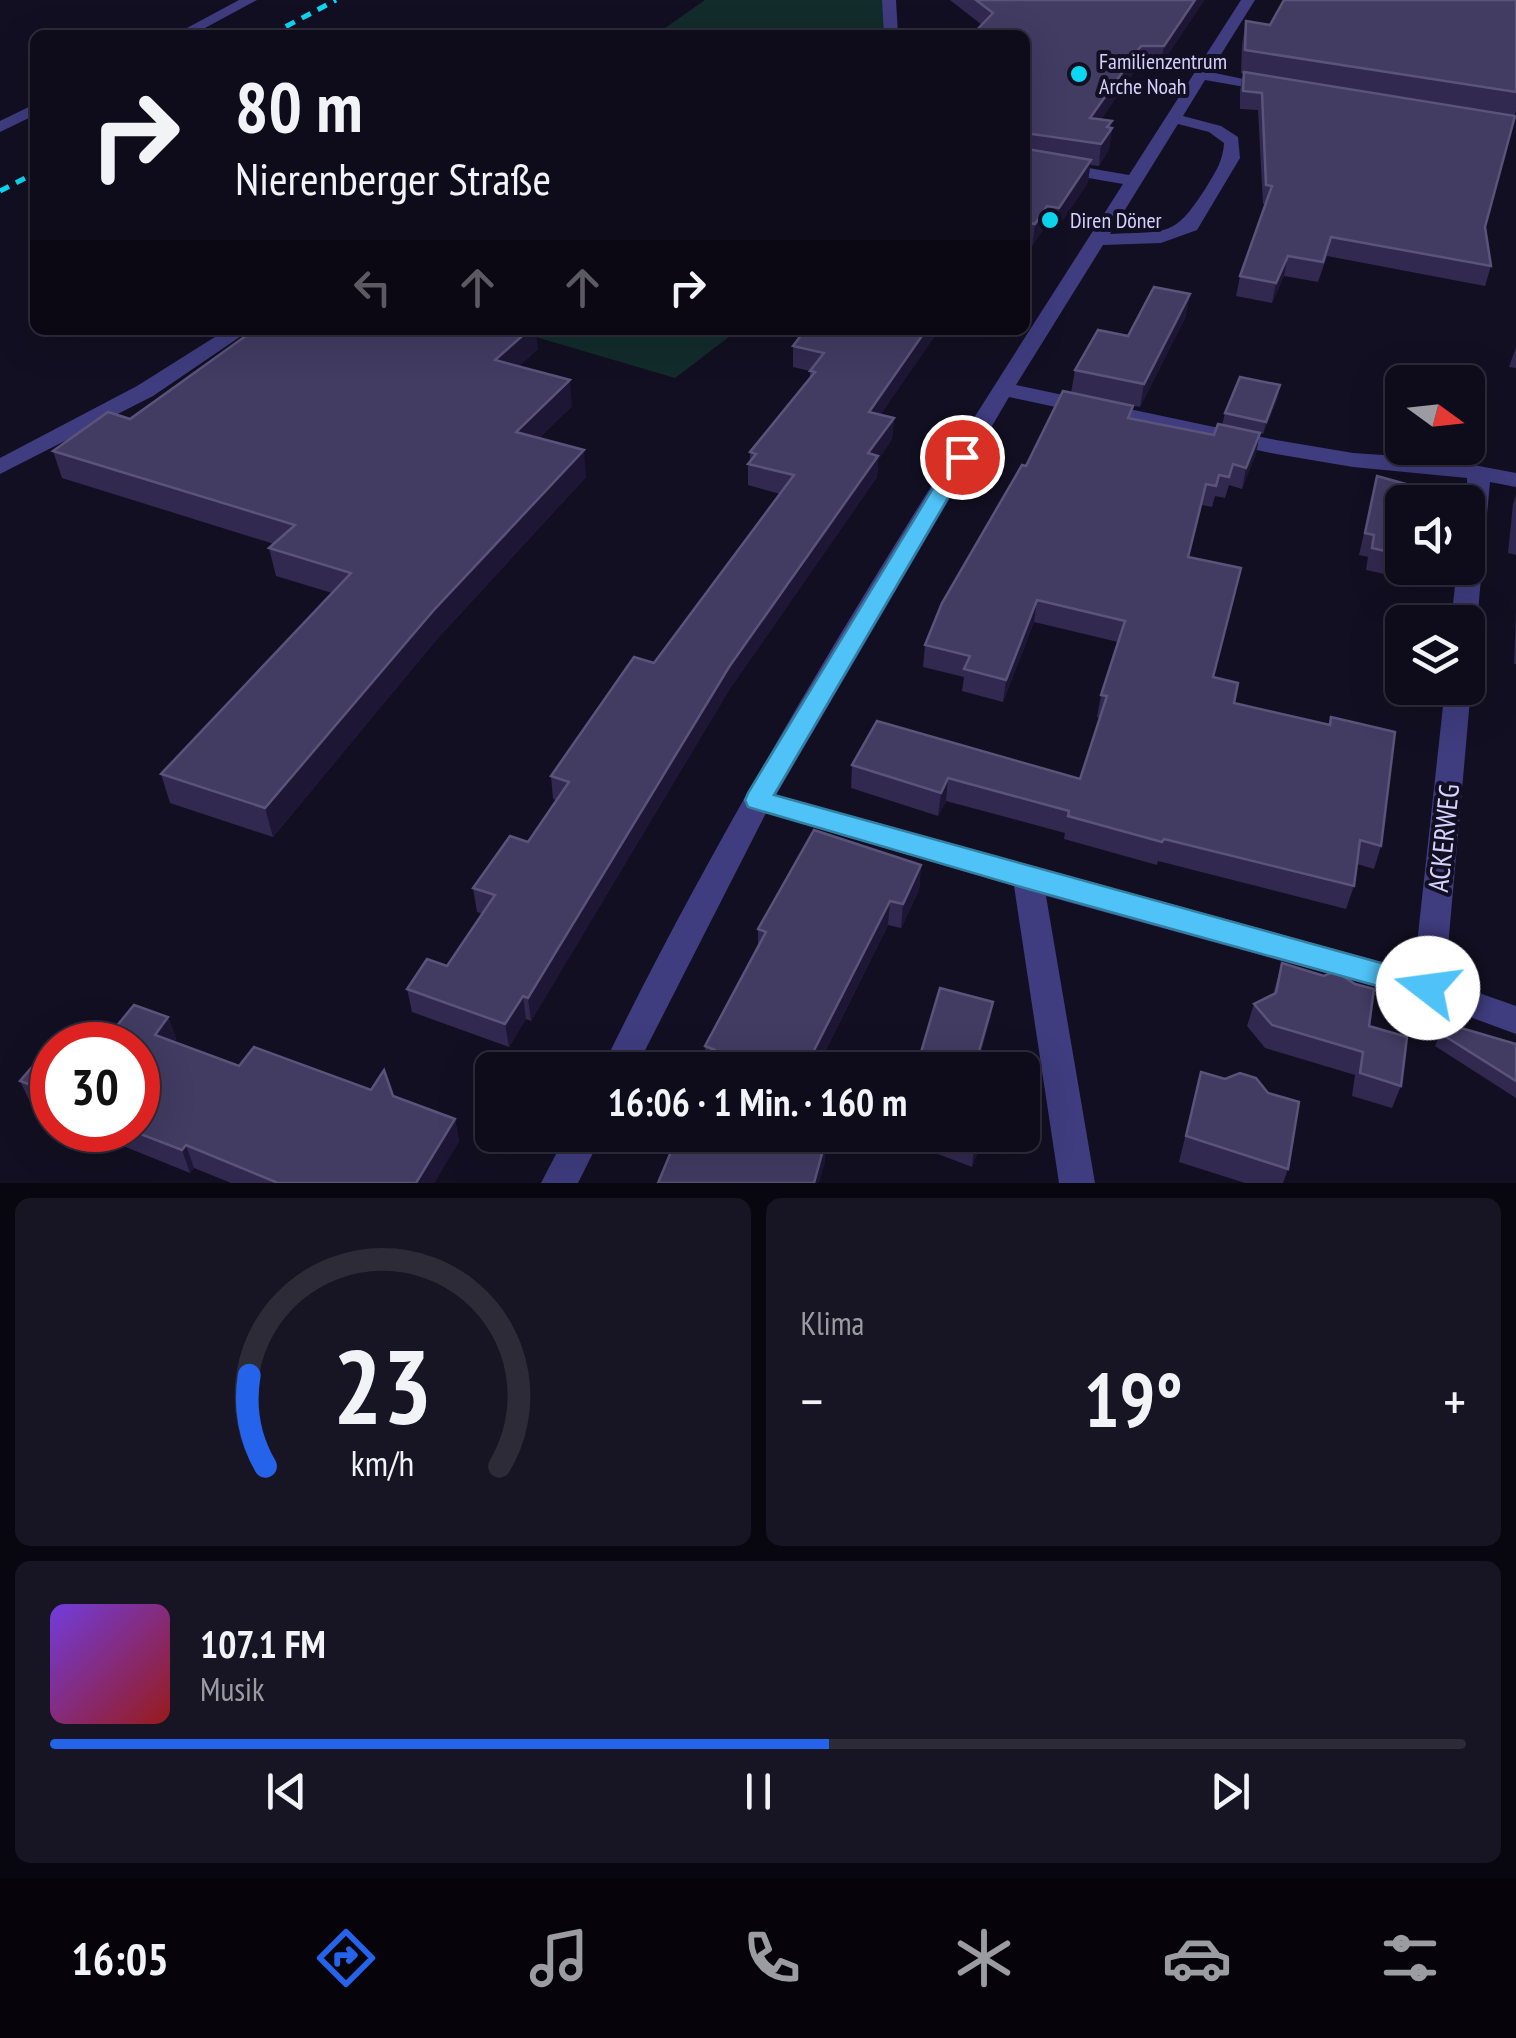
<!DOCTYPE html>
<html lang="de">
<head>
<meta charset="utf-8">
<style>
  :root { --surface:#0e0b1a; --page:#171423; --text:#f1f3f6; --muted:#9b9ba2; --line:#2e2b39; --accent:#2563eb }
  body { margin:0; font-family:"PT Sans Narrow",sans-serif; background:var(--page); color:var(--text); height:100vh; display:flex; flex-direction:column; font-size:38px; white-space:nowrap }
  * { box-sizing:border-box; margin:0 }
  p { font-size:32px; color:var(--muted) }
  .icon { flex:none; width:55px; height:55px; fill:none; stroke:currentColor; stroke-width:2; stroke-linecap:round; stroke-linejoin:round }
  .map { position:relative; height:1183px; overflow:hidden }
  .panel { display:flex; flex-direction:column; gap:15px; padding:15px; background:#08060e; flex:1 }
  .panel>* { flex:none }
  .top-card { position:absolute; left:30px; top:30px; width:1000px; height:305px; border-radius:15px; box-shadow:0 10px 40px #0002,0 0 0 2px var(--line); background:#0e0b1a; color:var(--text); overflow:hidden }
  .needle { width:65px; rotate:105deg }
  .fabs { position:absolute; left:1385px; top:365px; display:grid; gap:20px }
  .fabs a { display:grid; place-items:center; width:100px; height:100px; border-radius:15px; background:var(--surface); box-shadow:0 10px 40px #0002,0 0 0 2px var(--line); font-size:50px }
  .speed { position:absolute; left:30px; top:1022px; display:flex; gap:20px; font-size:50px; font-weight:700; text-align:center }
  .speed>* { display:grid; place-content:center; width:130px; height:130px; border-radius:50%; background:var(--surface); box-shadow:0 10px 40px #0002,0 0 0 2px var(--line); line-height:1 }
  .speed .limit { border:15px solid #d22; background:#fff; color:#111 }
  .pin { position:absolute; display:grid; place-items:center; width:85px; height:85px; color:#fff; margin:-42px; border:5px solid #fff; border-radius:50%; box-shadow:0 2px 10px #0007 }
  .me { position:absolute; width:110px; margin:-55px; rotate:285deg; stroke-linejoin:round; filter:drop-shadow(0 0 8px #0008) }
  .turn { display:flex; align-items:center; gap:35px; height:210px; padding:0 40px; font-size:45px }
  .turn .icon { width:130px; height:130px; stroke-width:2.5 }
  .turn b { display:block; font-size:70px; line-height:85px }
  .lanes { display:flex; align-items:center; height:95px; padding:0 40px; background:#0003; justify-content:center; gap:50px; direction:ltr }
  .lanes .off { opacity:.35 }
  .big { font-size:75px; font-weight:700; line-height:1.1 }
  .panel .widget { flex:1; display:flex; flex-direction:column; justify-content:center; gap:15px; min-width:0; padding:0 35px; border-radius:15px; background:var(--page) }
  .panel .dial { align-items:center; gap:0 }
  .dial svg { height:260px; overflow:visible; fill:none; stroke:var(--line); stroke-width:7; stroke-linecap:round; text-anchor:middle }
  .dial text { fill:var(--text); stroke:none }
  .song { display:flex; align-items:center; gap:30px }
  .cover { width:120px; height:120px; border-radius:15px; background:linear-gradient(135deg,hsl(260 70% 55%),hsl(0 70% 35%)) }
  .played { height:10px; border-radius:5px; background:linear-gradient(90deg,var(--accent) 55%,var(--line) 55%) }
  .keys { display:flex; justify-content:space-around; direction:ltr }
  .heat { display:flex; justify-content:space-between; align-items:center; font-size:55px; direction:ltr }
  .panel .tiles { flex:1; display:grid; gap:15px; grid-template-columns:1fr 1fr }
  .widget:last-child { grid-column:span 2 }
  .trip { position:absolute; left:475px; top:1052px; width:565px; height:100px; border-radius:15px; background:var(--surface); box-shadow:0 10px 40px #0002,0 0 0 2px var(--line); font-weight:700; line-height:100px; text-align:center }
  .dock { display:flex; height:160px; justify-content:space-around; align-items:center; background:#06040a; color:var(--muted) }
  .dock .icon { width:70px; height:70px }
  .dock .active { color:var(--accent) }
  .dock b { font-size:45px; color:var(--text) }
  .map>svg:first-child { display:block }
  .green { fill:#122c2b }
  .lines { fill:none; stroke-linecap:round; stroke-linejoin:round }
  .service { fill:#3f3c7f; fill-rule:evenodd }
  .minor { fill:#3f3c7f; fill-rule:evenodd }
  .rail { stroke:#0bd8f0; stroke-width:5; stroke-dasharray:10 8; stroke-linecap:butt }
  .wall { fill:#31294f }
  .shaded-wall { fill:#1d1735 }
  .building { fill:#423b62; stroke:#5a537a; stroke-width:2.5 }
  .route { fill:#4fc3f7; stroke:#337fa1; stroke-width:2.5 }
  .poi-dot { fill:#0bd8f0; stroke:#120f22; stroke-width:4 }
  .labels { text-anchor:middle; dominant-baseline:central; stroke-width:8; stroke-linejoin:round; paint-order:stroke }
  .far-poi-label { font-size:22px; fill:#d7d2fd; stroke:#120f22; text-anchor:start }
  .street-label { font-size:28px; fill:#d7d2fd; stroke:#120f22 }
</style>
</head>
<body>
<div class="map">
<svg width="1516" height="1183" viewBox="0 0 1516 1183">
  <rect width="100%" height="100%" fill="#120f22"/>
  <!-- green -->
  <g class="green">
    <path d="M 705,0 L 894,0 L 892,35 L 655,35 Z"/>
    <path d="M 512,330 L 738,330 L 675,378 Z"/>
  </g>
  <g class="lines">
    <!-- service -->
    <g class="service">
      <path d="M 239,0 L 257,0 L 192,35 L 174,35 Z"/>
      <path d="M 35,104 L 35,115 L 0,132 L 0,121 Z"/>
    </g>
    <!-- minor -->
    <g class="minor">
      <path d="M 882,0 L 896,0 L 898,35 L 884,35 Z"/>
      <path d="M 1241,0 L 1255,0 L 1210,72 L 1282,87 L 1274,92 L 1205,80 L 1183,116 L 1221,126 L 1238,137 L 1240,158 L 1197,230 L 1161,243 L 1103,245 L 1016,385 L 1276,440 L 1353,453 L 1442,459 L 1516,473 L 1516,487 L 1490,482 L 1477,622 L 1468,629 L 1468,622 L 1451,622 L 1457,568 L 1468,568 L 1467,478 L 1353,467 L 1276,454 L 1009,397 L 776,795 L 1414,971 L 1445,688 L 1468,688 L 1468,682 L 1471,688 L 1445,981 L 1516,1006 L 1516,1034 L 1424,1000 L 1046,896 L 1095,1183 L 1059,1183 L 1014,886 L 766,813 L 635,1070 L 601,1070 C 751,762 939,472 1123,184 L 1025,167 L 1025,157 L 1129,175 ZM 1178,124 L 1209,132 L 1224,143 C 1223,161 1216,171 1207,186 C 1174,238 1169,231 1110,234 Z"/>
      <path d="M 226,330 L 250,330 L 153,396 L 0,474 L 0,458 L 137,386 Z"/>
      <path d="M 566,1135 L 602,1135 L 578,1183 L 541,1183 Z"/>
    </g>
    <!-- rail -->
    <g class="rail">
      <path d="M 270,35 L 336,0"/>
      <path d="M 0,191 L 35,173"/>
    </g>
  </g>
  <!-- wall -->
  <g class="wall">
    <path d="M 950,0 L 1204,0 L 1160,66 L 1138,66 L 1101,119 L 1112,128 L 1109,149 L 1099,166 L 1090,165 L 1088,182 L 1056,230 L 1044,228 L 1032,246 L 1025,245 L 1025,35 L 982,25 Z"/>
    <path d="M 1516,0 L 1516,111 L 1485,227 L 1491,266 L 1485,286 L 1327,256 L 1318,282 L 1284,276 L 1272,303 L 1236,296 L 1240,276 L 1265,204 L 1263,204 L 1258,110 L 1240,109 L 1240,90 L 1243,74 L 1241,73 L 1242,44 L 1246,21 L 1270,25 Z"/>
    <path d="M 1186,316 L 1140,407 L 1071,393 L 1075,370 L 1128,336 Z"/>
    <path d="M 805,330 L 939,330 L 880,415 L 894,418 L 892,439 L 878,460 L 877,477 L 729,690 L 531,1021 L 526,1019 L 509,1047 L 412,1012 L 407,989 L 447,966 L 483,914 L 477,912 L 473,888 L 528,842 L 556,800 L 553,799 L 551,776 L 654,663 L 780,494 L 748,485 L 748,464 L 750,461 L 750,452 L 810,377 L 810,371 L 793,367 L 793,346 Z"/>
    <path d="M 1516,347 L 1516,368 L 1509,367 Z"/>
    <path d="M 538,349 L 519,366 L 572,406 L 539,438 L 586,477 L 437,639 L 273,837 L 170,803 L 161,774 L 332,593 L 276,576 L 269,548 L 274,544 L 62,478 L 53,451 L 130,419 Z"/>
    <path d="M 1278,397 L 1263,434 L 1260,433 L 1256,453 L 1242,489 L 1229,485 L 1225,498 L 1215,496 L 1212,507 L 1202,505 L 1189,557 L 1214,677 L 1234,703 L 1328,725 L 1331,717 L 1381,846 L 1374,869 L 1357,864 L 1354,886 L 1346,909 L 1158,861 L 1157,865 L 1064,839 L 1065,833 L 946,801 L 938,816 L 851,788 L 852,765 L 1080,779 L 1100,718 L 1097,717 L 1101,695 L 1118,642 L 1034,622 L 1003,702 L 962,691 L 964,677 L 923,667 L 925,645 L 1026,466 L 1131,418 L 1214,435 L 1222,425 L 1225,413 Z"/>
    <path d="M 1377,476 L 1402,502 L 1402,568 L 1416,568 L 1412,580 L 1366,570 L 1368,557 L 1359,555 Z"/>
    <path d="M 1516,495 L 1516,555 L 1508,553 L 1513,504 Z"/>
    <path d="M 1516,611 L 1516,664 L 1514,664 Z"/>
    <path d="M 921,865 L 919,890 L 901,928 L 888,925 L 816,1070 L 705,1070 L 705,1046 L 758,948 L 758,929 Z"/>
    <path d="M 1282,963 L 1369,1026 L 1401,1086 L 1392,1108 L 1352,1096 L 1355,1075 L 1265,1048 L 1247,1026 L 1254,1004 L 1273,994 Z"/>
    <path d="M 993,1002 L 991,1015 L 978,1063 L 997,1070 L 938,1070 L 919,1065 L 921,1052 Z"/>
    <path d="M 168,1017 L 176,1039 L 174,1042 L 239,1066 L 371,1090 L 393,1096 L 455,1119 L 459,1141 L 434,1183 L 231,1183 L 194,1168 L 190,1173 L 96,1135 L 94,1130 L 138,1130 Z"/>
    <path d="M 1444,1023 L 1516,1044 L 1516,1098 L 1435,1046 Z"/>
    <path d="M 52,1045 L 52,1112 L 31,1104 L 20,1081 Z"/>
    <path d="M 1201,1072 L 1288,1169 L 1283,1183 L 1245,1183 L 1179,1162 Z"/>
    <path d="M 918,1135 L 984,1135 L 972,1167 L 917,1146 Z"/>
  </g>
  <!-- shaded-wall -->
  <g class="shaded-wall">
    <path d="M 1195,0 L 1204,0 L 1160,66 L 1164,46 Z"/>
    <path d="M 1141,46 L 1138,66 L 1087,139 L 1090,118 Z"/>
    <path d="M 1112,121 L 1110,132 L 1112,128 L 1109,149 L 1099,166 L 1101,144 L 1107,127 Z"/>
    <path d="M 1091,160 L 1088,182 L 1056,230 L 1059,208 Z"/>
    <path d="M 1047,206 L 1044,228 L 1032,246 L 1035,224 Z"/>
    <path d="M 1288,256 L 1284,276 L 1272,303 L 1276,283 Z"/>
    <path d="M 1190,294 L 1186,316 L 1140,407 L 1144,384 Z"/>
    <path d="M 529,330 L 536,330 L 538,349 L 498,386 L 495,360 Z"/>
    <path d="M 926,330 L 939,330 L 868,433 L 869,412 Z"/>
    <path d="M 570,380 L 572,406 L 518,458 L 516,432 Z"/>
    <path d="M 1280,385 L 1278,397 L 1263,434 L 1266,422 Z"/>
    <path d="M 894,418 L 892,439 L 878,460 L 877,477 L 729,690 L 531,1021 L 528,998 L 729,667 L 868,453 Z"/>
    <path d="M 1260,433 L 1256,453 L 1242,489 L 1246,468 Z"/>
    <path d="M 584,450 L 586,477 L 437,639 L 273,837 L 265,808 L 433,611 Z"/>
    <path d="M 1037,600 L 1034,622 L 1003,702 L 1006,680 Z"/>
    <path d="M 948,778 L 946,801 L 938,816 L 941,793 Z"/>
    <path d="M 921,865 L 919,890 L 901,928 L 903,904 Z"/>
    <path d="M 890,901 L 888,925 L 816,1070 L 804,1070 Z"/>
    <path d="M 523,996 L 526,1019 L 509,1047 L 505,1024 Z"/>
    <path d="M 993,1002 L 991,1015 L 976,1070 L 974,1070 Z"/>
    <path d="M 168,1017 L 176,1039 L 163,1057 L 155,1035 Z"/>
    <path d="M 455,1119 L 459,1141 L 434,1183 L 416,1183 Z"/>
    <path d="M 979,1135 L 984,1135 L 972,1167 L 974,1147 Z"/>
    <path d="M 826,1139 L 825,1163 L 819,1183 L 814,1183 Z"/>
    <path d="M 186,1145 L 194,1168 L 190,1173 L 182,1150 Z"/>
  </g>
  <!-- building -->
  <g class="building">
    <path d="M 976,0 L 1195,0 L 1164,46 L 1141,46 L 1090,118 L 1112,121 L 1107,127 L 1112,128 L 1101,144 L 1025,133 L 1025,35 L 972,35 L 993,13 Z"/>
    <path d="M 1284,0 L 1516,0 L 1516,92 L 1245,50 L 1246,21 L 1270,25 Z"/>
    <path d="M 1244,72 L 1515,116 L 1485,227 L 1491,266 L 1331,237 L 1323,262 L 1288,256 L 1276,283 L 1240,276 L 1272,186 L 1266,185 L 1262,93 L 1243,91 Z"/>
    <path d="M 1025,134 L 1027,149 L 1091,160 L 1059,208 L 1047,206 L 1035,224 L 1025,222 Z"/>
    <path d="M 1154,287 L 1190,294 L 1144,384 L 1075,370 L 1098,330 L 1128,336 Z"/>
    <path d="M 254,330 L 529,330 L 495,360 L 570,380 L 516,432 L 584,450 L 433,611 L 265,808 L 161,774 L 351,573 L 269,548 L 295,525 L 53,451 L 108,412 L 130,419 Z"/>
    <path d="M 805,330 L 926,330 L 869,412 L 894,418 L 868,453 L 878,456 L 729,667 L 528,998 L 523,996 L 505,1024 L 407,989 L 427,959 L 447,966 L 495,895 L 473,888 L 510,836 L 528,842 L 569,782 L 551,776 L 634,657 L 654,663 L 794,475 L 748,464 L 756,454 L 750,452 L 815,372 L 810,371 L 824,353 L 793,346 Z"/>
    <path d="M 1240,377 L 1280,385 L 1266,422 L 1225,413 Z"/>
    <path d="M 1063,391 L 1133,406 L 1128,418 L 1214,435 L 1218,424 L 1260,433 L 1246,468 L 1233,464 L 1229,477 L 1219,475 L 1216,486 L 1206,484 L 1188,557 L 1241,568 L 1213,677 L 1238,683 L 1234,703 L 1330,725 L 1331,717 L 1395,732 L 1381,846 L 1360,840 L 1354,886 L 1164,839 L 1162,842 L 1068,816 L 1069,811 L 948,778 L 941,793 L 852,765 L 877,721 L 1080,779 L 1107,696 L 1101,695 L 1125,621 L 1037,600 L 1006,680 L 964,669 L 970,656 L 925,645 L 942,603 L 1022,465 L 1026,466 Z"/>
    <path d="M 1377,476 L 1427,490 L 1424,502 L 1402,502 L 1402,555 L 1372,548 L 1374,535 L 1365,533 Z"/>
    <path d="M 814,830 L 921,865 L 903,904 L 890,901 L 804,1070 L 706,1070 L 715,1050 L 705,1046 L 766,932 L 758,929 Z"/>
    <path d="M 1282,963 L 1324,976 L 1335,971 L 1355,984 L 1374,989 L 1369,1026 L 1407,1037 L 1401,1086 L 1360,1073 L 1363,1052 L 1272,1025 L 1254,1004 L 1276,993 Z"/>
    <path d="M 940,988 L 993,1002 L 976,1062 L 950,1053 L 948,1059 L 921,1052 Z"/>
    <path d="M 134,1005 L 168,1017 L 155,1035 L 239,1066 L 254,1047 L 371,1090 L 384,1070 L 393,1096 L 455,1119 L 416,1183 L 278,1183 L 186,1145 L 182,1150 L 130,1130 L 138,1130 L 138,1045 L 101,1045 Z"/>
    <path d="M 1444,1023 L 1516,1044 L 1516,1081 L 1440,1033 Z"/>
    <path d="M 58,1037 L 81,1045 L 52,1045 L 52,1093 L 20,1081 Z"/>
    <path d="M 950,1053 L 997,1070 L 943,1070 Z"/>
    <path d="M 1201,1072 L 1225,1079 L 1240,1073 L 1256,1078 L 1268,1093 L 1299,1102 L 1288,1169 L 1186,1136 Z"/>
    <path d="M 678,1135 L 811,1135 L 826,1139 L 814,1183 L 658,1183 Z"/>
    <path d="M 942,1135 L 979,1135 L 974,1147 Z"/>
  </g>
  <!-- route -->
  <path class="route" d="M 962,451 L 972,457 L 774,795 L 1428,976 L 1439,979 L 1443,988 L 1439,996 L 1428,1000 L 1028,889 L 748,807 L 745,800 L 748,793 L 952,457 Z"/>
  <!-- markers -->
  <g class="poi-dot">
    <circle cx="1079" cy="74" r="10"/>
    <circle cx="1050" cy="220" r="10"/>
  </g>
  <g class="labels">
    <!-- far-poi labels -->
    <g class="far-poi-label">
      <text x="1099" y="61">Familienzentrum<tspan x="1099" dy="25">Arche Noah</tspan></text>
      <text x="1070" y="220">Diren Döner</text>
    </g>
    <!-- street labels -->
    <g class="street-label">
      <text transform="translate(1443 838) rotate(-84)">ACKERWEG</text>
    </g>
  </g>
</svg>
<div class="fabs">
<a><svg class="needle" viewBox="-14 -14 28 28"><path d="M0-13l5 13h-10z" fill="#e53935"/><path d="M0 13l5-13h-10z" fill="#9b9ba2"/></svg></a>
<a><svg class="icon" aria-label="sound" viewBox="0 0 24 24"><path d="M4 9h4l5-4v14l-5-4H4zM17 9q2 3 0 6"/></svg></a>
<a><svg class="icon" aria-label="layers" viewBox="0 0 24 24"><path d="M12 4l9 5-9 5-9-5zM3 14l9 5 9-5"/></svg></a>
</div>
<div class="speed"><div class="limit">30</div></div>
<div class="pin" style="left:962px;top:457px;background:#d93025"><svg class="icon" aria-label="arrive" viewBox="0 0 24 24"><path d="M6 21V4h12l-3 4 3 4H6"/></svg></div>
<svg class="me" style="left:1428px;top:988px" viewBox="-20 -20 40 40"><circle r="19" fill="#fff"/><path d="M0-13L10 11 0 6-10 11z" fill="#4fc3f7"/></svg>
<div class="trip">16:06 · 1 Min. · 160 m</div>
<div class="top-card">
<div class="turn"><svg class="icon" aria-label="right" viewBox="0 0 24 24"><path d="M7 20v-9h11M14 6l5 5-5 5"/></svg><div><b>80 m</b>Nierenberger Straße</div></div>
<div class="lanes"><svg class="icon off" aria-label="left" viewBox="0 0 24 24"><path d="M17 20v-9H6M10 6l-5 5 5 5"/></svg><svg class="icon off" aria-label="ahead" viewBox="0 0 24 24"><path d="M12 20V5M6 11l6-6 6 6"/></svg><svg class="icon off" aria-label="ahead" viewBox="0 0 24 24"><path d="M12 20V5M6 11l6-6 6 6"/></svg><svg class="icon" aria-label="right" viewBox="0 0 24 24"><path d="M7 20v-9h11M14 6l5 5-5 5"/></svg></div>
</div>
</div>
<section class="panel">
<div class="tiles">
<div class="widget dial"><svg viewBox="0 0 100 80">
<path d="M14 69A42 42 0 1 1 86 69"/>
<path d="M14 69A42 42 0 0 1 9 41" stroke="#2563eb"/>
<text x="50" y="56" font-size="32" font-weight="700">23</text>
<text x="50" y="72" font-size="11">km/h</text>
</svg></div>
<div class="widget"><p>Klima</p>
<div class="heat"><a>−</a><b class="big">19°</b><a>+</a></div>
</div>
<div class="widget">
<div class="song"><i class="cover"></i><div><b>107.1 FM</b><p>Musik</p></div></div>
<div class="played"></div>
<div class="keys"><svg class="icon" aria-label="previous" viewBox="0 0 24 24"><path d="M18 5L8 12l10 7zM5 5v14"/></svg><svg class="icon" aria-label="pause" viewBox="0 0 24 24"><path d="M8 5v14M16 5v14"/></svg><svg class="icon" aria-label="next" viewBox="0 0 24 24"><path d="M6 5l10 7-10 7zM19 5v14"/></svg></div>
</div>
</div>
</section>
<nav class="dock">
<b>16:05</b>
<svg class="icon active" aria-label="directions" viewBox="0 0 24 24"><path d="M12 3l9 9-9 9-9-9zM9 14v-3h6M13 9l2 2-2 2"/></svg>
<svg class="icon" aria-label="music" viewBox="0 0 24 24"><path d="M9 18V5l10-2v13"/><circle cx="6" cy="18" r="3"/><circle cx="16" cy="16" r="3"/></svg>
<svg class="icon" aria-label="phone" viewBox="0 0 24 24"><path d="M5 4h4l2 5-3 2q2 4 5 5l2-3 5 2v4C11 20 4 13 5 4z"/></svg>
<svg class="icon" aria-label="climate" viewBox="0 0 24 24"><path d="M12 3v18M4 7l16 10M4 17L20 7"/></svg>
<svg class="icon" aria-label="car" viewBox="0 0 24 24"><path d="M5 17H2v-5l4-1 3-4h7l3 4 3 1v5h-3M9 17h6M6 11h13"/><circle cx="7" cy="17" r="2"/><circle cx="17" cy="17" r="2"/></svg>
<svg class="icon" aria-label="filters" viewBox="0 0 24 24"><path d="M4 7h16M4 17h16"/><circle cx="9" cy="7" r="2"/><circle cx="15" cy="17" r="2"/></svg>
</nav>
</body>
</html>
